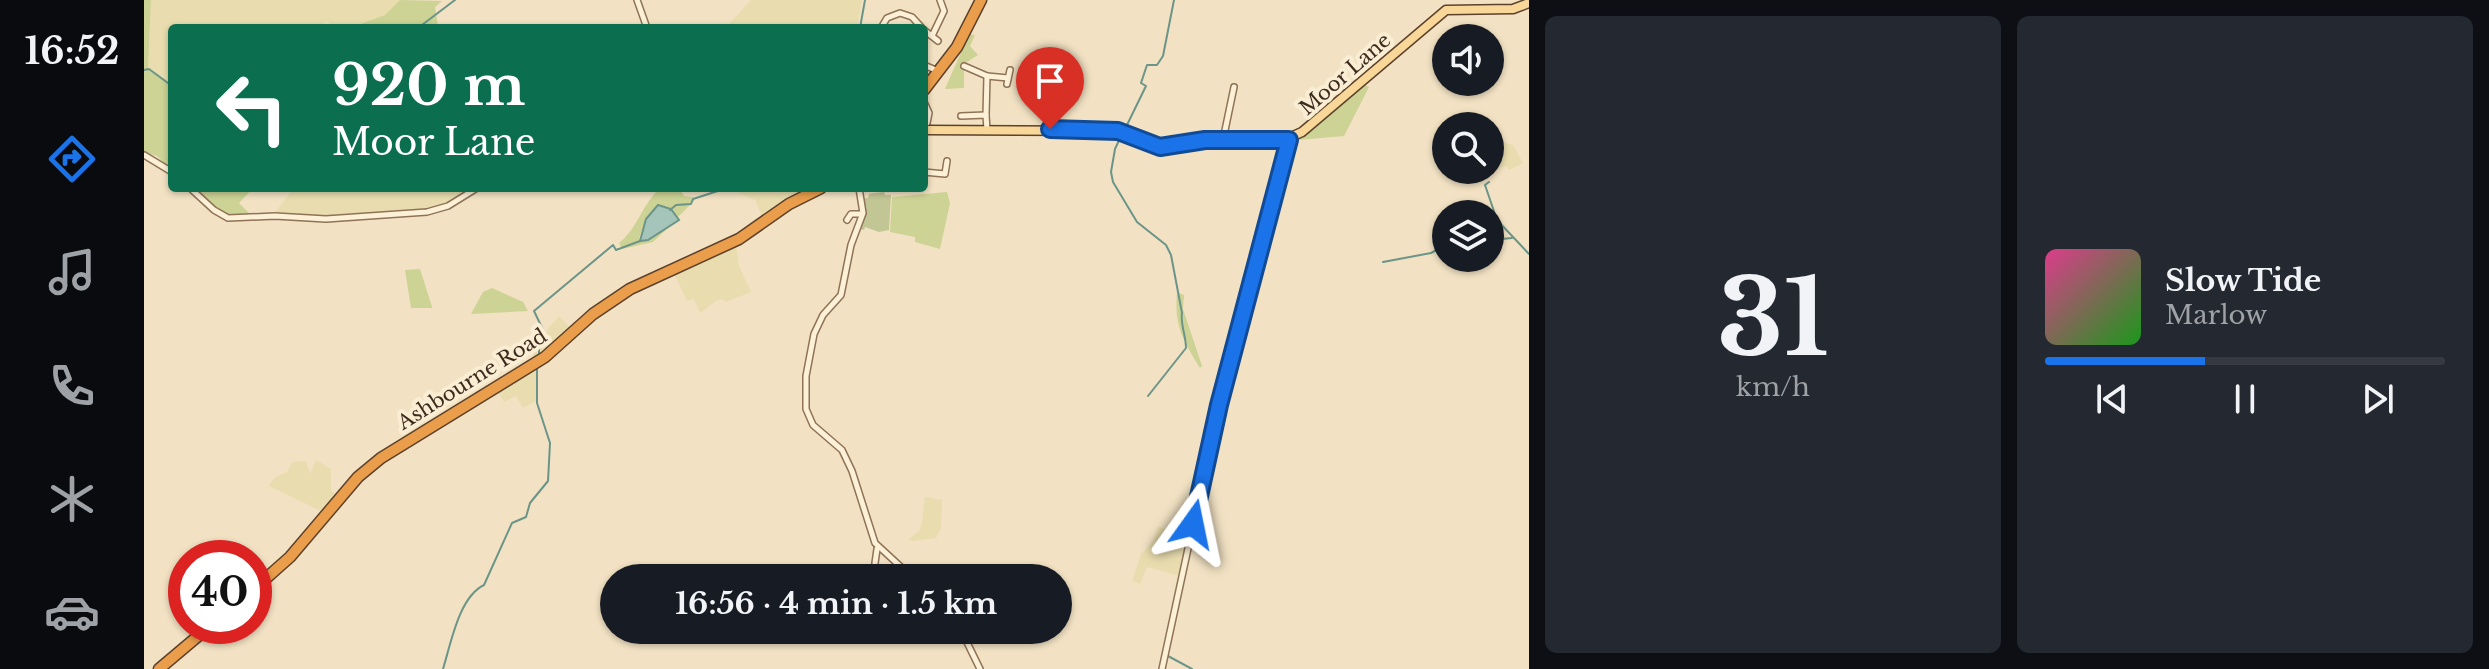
<!DOCTYPE html>
<html lang="en">
<head>
<meta charset="utf-8">
<style>
  :root { --surface:#171b24; --page:#242831; --text:#f1f3f6; --muted:#9ea1a6; --line:#363941; --accent:#1a73e8 }
  body { margin:0; font-family:"Libre Baskerville",serif; background:var(--page); color:var(--text); height:100vh; display:flex; flex-direction:column; font-size:30px; white-space:nowrap }
  * { box-sizing:border-box; margin:0 }
  p { font-size:26px; color:var(--muted) }
  .icon { flex:none; width:44px; height:44px; fill:none; stroke:currentColor; stroke-width:2; stroke-linecap:round; stroke-linejoin:round }
  .map { position:relative; flex:1; overflow:hidden }
  .panel { display:flex; flex-direction:column; gap:16px; padding:16px; background:#0d0f14; width:960px }
  .panel>* { flex:none }
  .banner { position:absolute; left:24px; top:24px; width:760px; height:168px; border-radius:8px; box-shadow:0 2px 6px #0004; background:#0b6e4f; color:#fff; overflow:hidden }
  .fabs { position:absolute; left:1288px; top:24px; display:grid; gap:16px }
  .fabs a { display:grid; place-items:center; width:72px; height:72px; border-radius:50%; background:var(--surface); box-shadow:0 2px 6px #0004; font-size:40px }
  .speed { position:absolute; left:24px; top:540px; display:flex; gap:16px; font-size:40px; font-weight:700; text-align:center }
  .speed>* { display:grid; place-content:center; width:104px; height:104px; border-radius:50%; background:var(--surface); box-shadow:0 2px 6px #0004; line-height:1 }
  .speed .limit { border:12px solid #d22; background:#fff; color:#111 }
  .pin { position:absolute; display:grid; place-items:center; width:68px; height:68px; color:#fff; margin:-82px -34px; border-radius:50% 50% 50% 0; rotate:-45deg; box-shadow:0 0 8px #0007 }
  .pin .icon { rotate:45deg }
  .me { position:absolute; width:88px; margin:-44px; rotate:12deg; stroke-linejoin:round; filter:drop-shadow(0 0 6px #0008) }
  .turn { display:flex; align-items:center; gap:28px; height:168px; padding:0 32px; font-size:36px }
  .turn .icon { width:104px; height:104px; stroke-width:2.5 }
  .turn b { display:block; font-size:56px; line-height:68px }
  .panel .card { flex:1; display:flex; flex-direction:column; justify-content:center; gap:12px; min-width:0; padding:0 28px; border-radius:12px; background:var(--page) }
  .panel .dial { align-items:center; gap:0 }
  .dial b { font-size:104px; line-height:1 }
  .song { display:flex; align-items:center; gap:24px }
  .cover { width:96px; height:96px; border-radius:12px; background:linear-gradient(135deg,hsl(330 70% 55%),hsl(120 70% 35%)) }
  .played { height:8px; border-radius:4px; background:linear-gradient(90deg,var(--accent) 40%,var(--line) 40%) }
  .keys { display:flex; justify-content:space-around; direction:ltr }
  .panel .tiles { flex:1; display:grid; gap:16px; grid-template-columns:repeat(2,1fr) }
  .trip { position:absolute; left:456px; top:564px; width:472px; height:80px; border-radius:40px; background:var(--surface); box-shadow:0 2px 6px #0004; font-weight:800; line-height:80px; text-align:center }
  main { display:flex; flex:1; min-height:0 }
  .menu { display:flex; flex-direction:column; width:144px; justify-content:space-around; align-items:center; background:#090b0e; color:var(--muted) }
  .menu .icon { width:56px; height:56px }
  .menu .on { color:var(--accent) }
  .menu b { font-size:36px; color:var(--text) }
  .map>svg:first-child { display:block }
  .farmland { fill:#e9ddaf }
  .green { fill:#cdd295 }
  .cemetery { fill:#c2c695 }
  .water { fill:#a5c5ba; stroke:#6b9589; stroke-width:2 }
  .lines { fill:none; stroke-linecap:round; stroke-linejoin:round }
  .stream { stroke:#6b9589; stroke-width:2 }
  .minor-casing { stroke:#8f7357; stroke-width:8 }
  .major-casing { stroke:#5c412c; stroke-width:11 }
  .highway-casing { stroke:#5c412c; stroke-width:13 }
  .minor { stroke:#fcf0d7; stroke-width:5 }
  .major { stroke:#f9d798; stroke-width:8 }
  .highway { stroke:#ea9e4c; stroke-width:10 }
  .route-casing { stroke:#114b97; stroke-width:20 }
  .route { stroke:#1a73e8; stroke-width:14 }
  .labels { text-anchor:middle; dominant-baseline:central; stroke-width:8; stroke-linejoin:round; paint-order:stroke }
  .street-label { font-size:20px; fill:#3d2b1d; stroke:#f9edd3 }
</style>
</head>
<body>
<main>
<nav class="menu">
<b>16:52</b>
<svg class="icon on" aria-label="directions" viewBox="0 0 24 24"><path d="M12 3l9 9-9 9-9-9zM9 14v-3h6M13 9l2 2-2 2"/></svg>
<svg class="icon" aria-label="music" viewBox="0 0 24 24"><path d="M9 18V5l10-2v13"/><circle cx="6" cy="18" r="3"/><circle cx="16" cy="16" r="3"/></svg>
<svg class="icon" aria-label="phone" viewBox="0 0 24 24"><path d="M5 4h4l2 5-3 2q2 4 5 5l2-3 5 2v4C11 20 4 13 5 4z"/></svg>
<svg class="icon" aria-label="climate" viewBox="0 0 24 24"><path d="M12 3v18M4 7l16 10M4 17L20 7"/></svg>
<svg class="icon" aria-label="car" viewBox="0 0 24 24"><path d="M5 17H2v-5l4-1 3-4h7l3 4 3 1v5h-3M9 17h6M6 11h13"/><circle cx="7" cy="17" r="2"/><circle cx="17" cy="17" r="2"/></svg>
</nav>
<div class="map">
<svg width="1385" height="669" viewBox="0 0 1385 669">
  <rect width="100%" height="100%" fill="#f2e2c3"/>
  <!-- farmland -->
  <g class="farmland">
    <path d="M 7,0 L 256,0 L 241,15 L 205,28 L 190,28 L 183,21 L 172,28 L 28,28 L 28,84 L 4,68 Z"/>
    <path d="M 607,0 L 718,0 L 713,28 L 581,28 Z"/>
    <path d="M 1346,139 L 1369,145 L 1379,163 L 1365,170 L 1361,166 L 1352,169 L 1346,156 Z"/>
    <path d="M 150,188 L 329,188 L 311,201 L 291,209 L 195,218 L 129,215 Z"/>
    <path d="M 584,188 L 661,188 L 662,192 L 619,219 L 611,200 Z"/>
    <path d="M 592,244 L 595,266 L 607,292 L 582,302 L 578,299 L 572,301 L 556,313 L 550,299 L 543,301 L 529,272 Z"/>
    <path d="M 415,316 L 428,330 L 390,361 L 387,340 L 396,338 Z"/>
    <path d="M 392,366 L 392,401 L 379,408 L 372,396 L 360,402 L 353,390 Z"/>
    <path d="M 172,460 L 187,469 L 187,491 L 195,495 L 181,513 L 125,486 L 130,478 L 143,472 L 148,462 L 162,461 L 166,474 Z"/>
    <path d="M 781,497 L 798,500 L 797,529 L 792,538 L 767,541 L 764,540 L 775,531 L 778,523 Z"/>
    <path d="M 1014,527 L 1045,535 L 1036,576 L 1003,567 L 996,584 L 988,581 L 997,554 L 1009,541 Z"/>
  </g>
  <!-- green -->
  <g class="green">
    <path d="M 0,0 L 7,0 L 4,68 L 28,84 L 28,171 L 13,156 L 0,152 Z"/>
    <path d="M 256,0 L 298,1 L 291,7 L 294,26 L 205,28 L 241,15 Z"/>
    <path d="M 825,34 L 831,35 L 826,46 L 834,55 L 820,64 L 820,88 L 801,89 Z"/>
    <path d="M 1218,84 L 1225,87 L 1200,136 L 1154,140 Z"/>
    <path d="M 46,188 L 109,188 L 95,203 L 107,215 L 104,218 L 79,215 Z"/>
    <path d="M 512,188 L 535,188 L 540,196 L 549,197 L 550,201 L 534,217 L 527,209 L 502,219 L 495,238 L 508,235 L 528,224 L 509,242 L 478,249 L 475,243 C 492,230 498,207 512,192 Z"/>
    <path d="M 803,192 L 806,203 L 796,249 L 771,242 L 771,237 L 746,232 L 748,197 Z"/>
    <path d="M 276,269 L 288,307 L 288,308 L 267,308 L 261,270 Z"/>
    <path d="M 348,288 L 379,302 L 384,311 L 327,314 L 339,292 Z"/>
    <path d="M 1033,292 L 1040,295 L 1039,309 L 1058,366 L 1056,368 C 1039,340 1030,326 1033,292 Z"/>
  </g>
  <!-- cemetery -->
  <path class="cemetery" d="M 740,192 L 741,195 L 747,195 L 745,230 L 735,232 L 721,227 L 720,230 L 716,229 L 721,212 L 720,198 L 724,198 L 725,194 Z"/>
  <!-- water -->
  <path class="water" d="M 514,205 L 527,209 L 535,220 L 504,240 L 496,241 L 502,219 Z"/>
  <g class="lines">
    <!-- stream -->
    <g class="stream">
      <path d="M 274,28 L 311,0"/>
      <path d="M 716,28 L 721,0"/>
      <path d="M 0,70 L 5,69 L 28,86"/>
      <path d="M 982,127 L 1002,86 L 997,83 L 1003,65 L 1013,65 L 1019,56 L 1030,0"/>
      <path d="M 977,136 L 971,149 L 967,172 L 969,182 L 993,222 L 1022,245 L 1027,255 L 1038,313 C 1036,323 1042,336 1042,348 L 1004,396"/>
      <path d="M 1345,182 L 1341,185 L 1353,220 L 1385,254"/>
      <path d="M 526,210 L 532,205 L 547,204 L 549,199 L 583,188"/>
      <path d="M 1346,240 L 1368,238"/>
      <path d="M 1239,262 L 1287,253 L 1302,245"/>
      <path d="M 395,354 L 395,343 L 401,334 L 390,311 L 469,245 L 472,250 L 496,241"/>
      <path d="M 1024,656 L 1048,669"/>
      <path d="M 299,669 C 307,643 315,597 340,585 L 368,523 L 382,517 L 386,503 L 404,481 L 406,443 L 393,403 L 393,367"/>
    </g>
    <defs>
      <g id="minor">
        <path d="M 493,0 L 503,28"/>
        <path d="M 737,28 L 743,18 L 756,13 L 768,17 L 778,28"/>
        <path d="M 780,30 L 794,41"/>
        <path d="M 788,36 L 800,11 L 796,0"/>
        <path d="M 780,65 L 794,71"/>
        <path d="M 820,66 L 843,76 L 842,115"/>
        <path d="M 843,76 L 864,78"/>
        <path d="M 863,84 L 866,70"/>
        <path d="M 780,102 L 785,113 L 783,123"/>
        <path d="M 817,116 L 842,115 L 843,130"/>
        <path d="M 1079,140 L 1090,87"/>
        <path d="M 0,155 L 28,172"/>
        <path d="M 780,172 L 801,174 L 803,161"/>
        <path d="M 46,188 L 70,210 L 84,218 L 131,216 L 182,219 L 283,212 L 304,206 L 333,188"/>
        <path d="M 715,188 L 719,213 L 707,245 L 697,295 L 679,315 L 670,334 L 662,376 L 662,409 L 669,425 L 698,450 L 708,471 L 731,543 L 769,578"/>
        <path d="M 703,220 L 707,214 L 718,214"/>
        <path d="M 731,563 L 733,549"/>
        <path d="M 817,630 L 836,669"/>
        <path d="M 1018,669 L 1075,405 L 1145,140"/>
      </g>
      <path id="major" d="M 780,130 L 974,131 L 1016,147 L 1061,140 L 1138,141 L 1158,132 L 1302,10 L 1369,9 L 1385,3"/>
      <g id="highway">
        <path d="M 780,90 L 813,47 L 837,0"/>
        <path d="M 110,589 L 146,557 L 214,477 L 237,458 L 401,357 L 449,314 L 486,289 L 595,239 L 645,204 L 677,188"/>
        <path d="M 15,669 L 66,626"/>
      </g>
    </defs>
    <!-- minor casing -->
    <use href="#minor" class="minor-casing"/>
    <!-- major casing -->
    <use href="#major" class="major-casing"/>
    <!-- highway casing -->
    <use href="#highway" class="highway-casing"/>
    <!-- minor -->
    <use href="#minor" class="minor"/>
    <!-- major -->
    <use href="#major" class="major"/>
    <!-- highway -->
    <use href="#highway" class="highway"/>
  </g>
  <g class="lines">
    <defs>
      <path id="route" d="M 906,129 L 974,131 L 1016,147 L 1061,140 L 1145,140 L 1075,405 L 1049,524"/>
    </defs>
    <!-- route casing -->
    <use href="#route" class="route-casing"/>
    <!-- route -->
    <use href="#route" class="route"/>
  </g>
  <g class="labels">
    <!-- street labels -->
    <g class="street-label">
      <text transform="translate(1201 74) rotate(-41)">Moor Lane</text>
      <text transform="translate(328 379) rotate(-32)">Ashbourne Road</text>
    </g>
  </g>
</svg>
<div class="fabs">
<a><svg class="icon" aria-label="sound" viewBox="0 0 24 24"><path d="M4 9h4l5-4v14l-5-4H4zM17 9q2 3 0 6"/></svg></a>
<a><svg class="icon" aria-label="search" viewBox="0 0 24 24"><circle cx="10" cy="10" r="6"/><path d="M15 15l6 6"/></svg></a>
<a><svg class="icon" aria-label="layers" viewBox="0 0 24 24"><path d="M12 4l9 5-9 5-9-5zM3 14l9 5 9-5"/></svg></a>
</div>
<div class="speed"><div class="limit">40</div></div>
<div class="pin" style="left:906px;top:129px;background:#d93025"><svg class="icon" aria-label="arrive" viewBox="0 0 24 24"><path d="M6 21V4h12l-3 4 3 4H6"/></svg></div>
<svg class="me" style="left:1049px;top:524px" viewBox="-20 -20 40 40"><path d="M0-17L14 15 0 8-14 15z" fill="#1a73e8" stroke="#fff" stroke-width="4"/></svg>
<div class="trip">16:56 · 4 min · 1.5 km</div>
<div class="banner">
<div class="turn"><svg class="icon" aria-label="left" viewBox="0 0 24 24"><path d="M17 20v-9H6M10 6l-5 5 5 5"/></svg><div><b>920 m</b>Moor Lane</div></div>
</div>
</div>
<section class="panel">
<div class="tiles">
<div class="card dial"><b>31</b><p>km/h</p></div>
<div class="card">
<div class="song"><i class="cover"></i><div><b>Slow Tide</b><p>Marlow</p></div></div>
<div class="played"></div>
<div class="keys"><svg class="icon" aria-label="previous" viewBox="0 0 24 24"><path d="M18 5L8 12l10 7zM5 5v14"/></svg><svg class="icon" aria-label="pause" viewBox="0 0 24 24"><path d="M8 5v14M16 5v14"/></svg><svg class="icon" aria-label="next" viewBox="0 0 24 24"><path d="M6 5l10 7-10 7zM19 5v14"/></svg></div>
</div>
</div>
</section>
</main>
</body>
</html>
